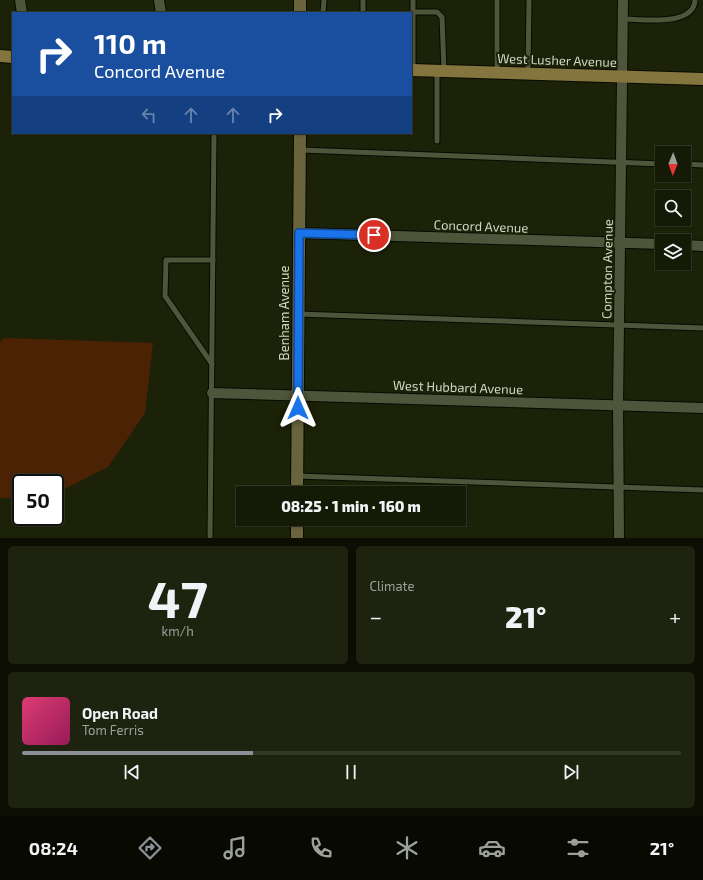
<!DOCTYPE html>
<html lang="en">
<head>
<meta charset="utf-8">
<style>
  :root { --surface:#151a06; --page:#1e2310; --text:#f1f3f6; --muted:#9da19b; --line:#343828; --accent:#8c9099 }
  body { margin:0; font-family:"Exo 2",sans-serif; background:var(--page); color:var(--text); height:100vh; display:flex; flex-direction:column; font-size:15px; white-space:nowrap }
  * { box-sizing:border-box; margin:0 }
  p { font-size:13px; color:var(--muted) }
  .icon { flex:none; width:22px; height:22px; fill:none; stroke:currentColor; stroke-width:2; stroke-linecap:round; stroke-linejoin:round }
  .map { position:relative; height:538px; overflow:hidden }
  .drawer { display:flex; flex-direction:column; gap:8px; padding:8px; background:#0c0e03; flex:1 }
  .drawer>* { flex:none }
  .banner { position:absolute; left:12px; top:12px; width:400px; height:122px; border-radius:0px; box-shadow:0 1px 3px #0004,0 0 0 1px var(--line); background:#1a4fa0; color:#fff; overflow:hidden }
  .needle { width:26px; rotate:181deg }
  .fabs { position:absolute; left:655px; top:146px; display:grid; gap:8px }
  .fabs a { display:grid; place-items:center; width:36px; height:36px; border-radius:0px; background:var(--surface); box-shadow:0 1px 3px #0004,0 0 0 1px var(--line); font-size:20px }
  .speed { position:absolute; left:12px; top:474px; display:flex; gap:8px; font-size:20px; font-weight:700; text-align:center }
  .speed>* { display:grid; place-content:center; width:52px; height:52px; border-radius:50%; background:var(--surface); box-shadow:0 1px 3px #0004,0 0 0 1px var(--line); line-height:1 }
  .speed .limit { border:2px solid #111; border-radius:6px; background:#fff; color:#111 }
  .pin { position:absolute; display:grid; place-items:center; width:34px; height:34px; color:#fff; margin:-17px; border:2px solid #fff; border-radius:50%; box-shadow:0 1px 4px #0007 }
  .me { position:absolute; width:44px; margin:-22px; rotate:0deg; stroke-linejoin:round; filter:drop-shadow(0 0 3px #0008) }
  .turn { display:flex; align-items:center; gap:14px; height:84px; padding:0 16px; font-size:18px }
  .turn .icon { width:52px; height:52px; stroke-width:2.5 }
  .turn b { display:block; font-size:28px; line-height:34px }
  .lanes { display:flex; align-items:center; height:38px; padding:0 16px; background:#0003; justify-content:center; gap:20px; direction:ltr }
  .lanes .off { opacity:.35 }
  .big { font-size:30px; font-weight:800; line-height:1.1 }
  .drawer .widget { flex:1; display:flex; flex-direction:column; justify-content:center; gap:6px; min-width:0; padding:0 14px; border-radius:6px; background:var(--page) }
  .drawer .dial { align-items:center; gap:0 }
  .dial b { font-size:52px; line-height:1 }
  .song { display:flex; align-items:center; gap:12px }
  .cover { width:48px; height:48px; border-radius:6px; background:linear-gradient(135deg,hsl(340 70% 55%),hsl(330 70% 35%)) }
  .played { height:4px; border-radius:2px; background:linear-gradient(90deg,var(--accent) 35%,var(--line) 35%) }
  .keys { display:flex; justify-content:space-around; direction:ltr }
  .heat { display:flex; justify-content:space-between; align-items:center; font-size:22px; direction:ltr }
  .drawer .tiles { flex:1; display:grid; gap:8px; grid-template-columns:1fr 1fr }
  .widget:last-child { grid-column:span 2 }
  .trip { position:absolute; left:236px; top:486px; width:230px; height:40px; border-radius:0px; background:var(--surface); box-shadow:0 1px 3px #0004,0 0 0 1px var(--line); font-weight:800; line-height:40px; text-align:center }
  .tab-bar { display:flex; height:64px; justify-content:space-around; align-items:center; background:#080a02; color:var(--muted) }
  .tab-bar .icon { width:28px; height:28px }
  .tab-bar .on { color:var(--accent) }
  .tab-bar b { font-size:18px; color:var(--text) }
  .map>svg:first-child { display:block }
  .green { fill:#4b2204 }
  .lines { fill:none; stroke-linecap:round; stroke-linejoin:round }
  .service-casing { stroke:#070b00; stroke-width:7 }
  .minor-casing { stroke:#070b00; stroke-width:12 }
  .secondary-casing { stroke:#070b00; stroke-width:14 }
  .primary-casing { stroke:#070b00; stroke-width:14 }
  .service { stroke:#4e553a; stroke-width:5 }
  .minor { stroke:#4e553a; stroke-width:10 }
  .secondary { stroke:#69643c; stroke-width:12 }
  .primary { stroke:#84743e; stroke-width:12 }
  .route-casing { stroke:#114b97; stroke-width:10 }
  .route { stroke:#1a73e8; stroke-width:7 }
  .labels { text-anchor:middle; dominant-baseline:central; stroke-width:4; stroke-linejoin:round; paint-order:stroke }
  .street-label { font-size:13px; fill:#d2d7c7; stroke:#1c2208 }
</style>
</head>
<body>
<div class="map">
<svg width="703" height="538" viewBox="0 0 703 538">
  <rect width="100%" height="100%" fill="#1c2208"/>
  <!-- green -->
  <path class="green" d="M 4,338 L 153,343 L 145,413 L 108,467 L 55,494 L 55,483 L 21,483 L 21,498 L 0,498 L 0,342 Z"/>
  <g class="lines">
    <defs>
      <g id="service">
        <path d="M 363,0 L 363,13"/>
        <path d="M 413,12 L 437,12 L 442,17 L 444,70"/>
        <path d="M 323,13 L 324,0"/>
        <path d="M 623,19 C 642,19 694,27 695,0"/>
        <path d="M 413,69 L 413,0"/>
        <path d="M 437,71 L 437,141"/>
        <path d="M 497,73 L 497,0"/>
        <path d="M 528,73 L 529,0"/>
        <path d="M 301,150 L 662,164"/>
        <path d="M 684,164 L 703,165"/>
        <path d="M 298,314 L 703,328"/>
        <path d="M 212,364 L 165,296 L 166,260 L 213,260"/>
        <path d="M 297,476 L 703,490"/>
        <path d="M 210,538 L 214,133"/>
      </g>
      <g id="minor">
        <path d="M 20,0 L 22,13"/>
        <path d="M 159,0 L 161,13"/>
        <path d="M 299,233 L 662,244"/>
        <path d="M 684,245 L 703,246"/>
        <path d="M 212,393 L 703,408"/>
        <path d="M 619,538 L 618,405 L 623,0"/>
      </g>
      <g id="secondary">
        <path d="M 300,0 L 300,13"/>
        <path d="M 297,493 L 300,133"/>
        <path d="M 297,538 L 297,519"/>
      </g>
      <g id="primary">
        <path d="M 0,56 L 13,57"/>
        <path d="M 411,70 L 703,79"/>
      </g>
    </defs>
    <!-- service casing -->
    <use href="#service" class="service-casing"/>
    <!-- minor casing -->
    <use href="#minor" class="minor-casing"/>
    <!-- secondary casing -->
    <use href="#secondary" class="secondary-casing"/>
    <!-- primary casing -->
    <use href="#primary" class="primary-casing"/>
    <!-- service -->
    <use href="#service" class="service"/>
    <!-- minor -->
    <use href="#minor" class="minor"/>
    <!-- secondary -->
    <use href="#secondary" class="secondary"/>
    <!-- primary -->
    <use href="#primary" class="primary"/>
  </g>
  <g class="lines">
    <defs>
      <path id="route" d="M 298,408 L 299,233 L 374,235"/>
    </defs>
    <!-- route casing -->
    <use href="#route" class="route-casing"/>
    <!-- route -->
    <use href="#route" class="route"/>
  </g>
  <g class="labels">
    <!-- street labels -->
    <g class="street-label">
      <text transform="translate(557 60) rotate(2)">West Lusher Avenue</text>
      <text transform="translate(481 226) rotate(2)">Concord Avenue</text>
      <text transform="translate(607 269) rotate(-89)">Compton Avenue</text>
      <text transform="translate(284 313) rotate(-90)">Benham Avenue</text>
      <text transform="translate(458 387) rotate(2)">West Hubbard Avenue</text>
    </g>
  </g>
</svg>
<div class="fabs">
<a><svg class="needle" viewBox="-14 -14 28 28"><path d="M0-13l5 13h-10z" fill="#e53935"/><path d="M0 13l5-13h-10z" fill="#9da19b"/></svg></a>
<a><svg class="icon" aria-label="search" viewBox="0 0 24 24"><circle cx="10" cy="10" r="6"/><path d="M15 15l6 6"/></svg></a>
<a><svg class="icon" aria-label="layers" viewBox="0 0 24 24"><path d="M12 4l9 5-9 5-9-5zM3 14l9 5 9-5"/></svg></a>
</div>
<div class="speed"><div class="limit">50</div></div>
<div class="pin" style="left:374px;top:235px;background:#d93025"><svg class="icon" aria-label="arrive" viewBox="0 0 24 24"><path d="M6 21V4h12l-3 4 3 4H6"/></svg></div>
<svg class="me" style="left:298px;top:408px" viewBox="-20 -20 40 40"><path d="M0-17L14 15 0 8-14 15z" fill="#1a73e8" stroke="#fff" stroke-width="4"/></svg>
<div class="trip">08:25 · 1 min · 160 m</div>
<div class="banner">
<div class="turn"><svg class="icon" aria-label="right" viewBox="0 0 24 24"><path d="M7 20v-9h11M14 6l5 5-5 5"/></svg><div><b>110 m</b>Concord Avenue</div></div>
<div class="lanes"><svg class="icon off" aria-label="left" viewBox="0 0 24 24"><path d="M17 20v-9H6M10 6l-5 5 5 5"/></svg><svg class="icon off" aria-label="ahead" viewBox="0 0 24 24"><path d="M12 20V5M6 11l6-6 6 6"/></svg><svg class="icon off" aria-label="ahead" viewBox="0 0 24 24"><path d="M12 20V5M6 11l6-6 6 6"/></svg><svg class="icon" aria-label="right" viewBox="0 0 24 24"><path d="M7 20v-9h11M14 6l5 5-5 5"/></svg></div>
</div>
</div>
<section class="drawer">
<div class="tiles">
<div class="widget dial"><b>47</b><p>km/h</p></div>
<div class="widget"><p>Climate</p>
<div class="heat"><a>−</a><b class="big">21°</b><a>+</a></div>
</div>
<div class="widget">
<div class="song"><i class="cover"></i><div><b>Open Road</b><p>Tom Ferris</p></div></div>
<div class="played"></div>
<div class="keys"><svg class="icon" aria-label="previous" viewBox="0 0 24 24"><path d="M18 5L8 12l10 7zM5 5v14"/></svg><svg class="icon" aria-label="pause" viewBox="0 0 24 24"><path d="M8 5v14M16 5v14"/></svg><svg class="icon" aria-label="next" viewBox="0 0 24 24"><path d="M6 5l10 7-10 7zM19 5v14"/></svg></div>
</div>
</div>
</section>
<nav class="tab-bar">
<b>08:24</b>
<svg class="icon on" aria-label="directions" viewBox="0 0 24 24"><path d="M12 3l9 9-9 9-9-9zM9 14v-3h6M13 9l2 2-2 2"/></svg>
<svg class="icon" aria-label="music" viewBox="0 0 24 24"><path d="M9 18V5l10-2v13"/><circle cx="6" cy="18" r="3"/><circle cx="16" cy="16" r="3"/></svg>
<svg class="icon" aria-label="phone" viewBox="0 0 24 24"><path d="M5 4h4l2 5-3 2q2 4 5 5l2-3 5 2v4C11 20 4 13 5 4z"/></svg>
<svg class="icon" aria-label="climate" viewBox="0 0 24 24"><path d="M12 3v18M4 7l16 10M4 17L20 7"/></svg>
<svg class="icon" aria-label="car" viewBox="0 0 24 24"><path d="M5 17H2v-5l4-1 3-4h7l3 4 3 1v5h-3M9 17h6M6 11h13"/><circle cx="7" cy="17" r="2"/><circle cx="17" cy="17" r="2"/></svg>
<svg class="icon" aria-label="filters" viewBox="0 0 24 24"><path d="M4 7h16M4 17h16"/><circle cx="9" cy="7" r="2"/><circle cx="15" cy="17" r="2"/></svg>
<b>21°</b>
</nav>
</body>
</html>
